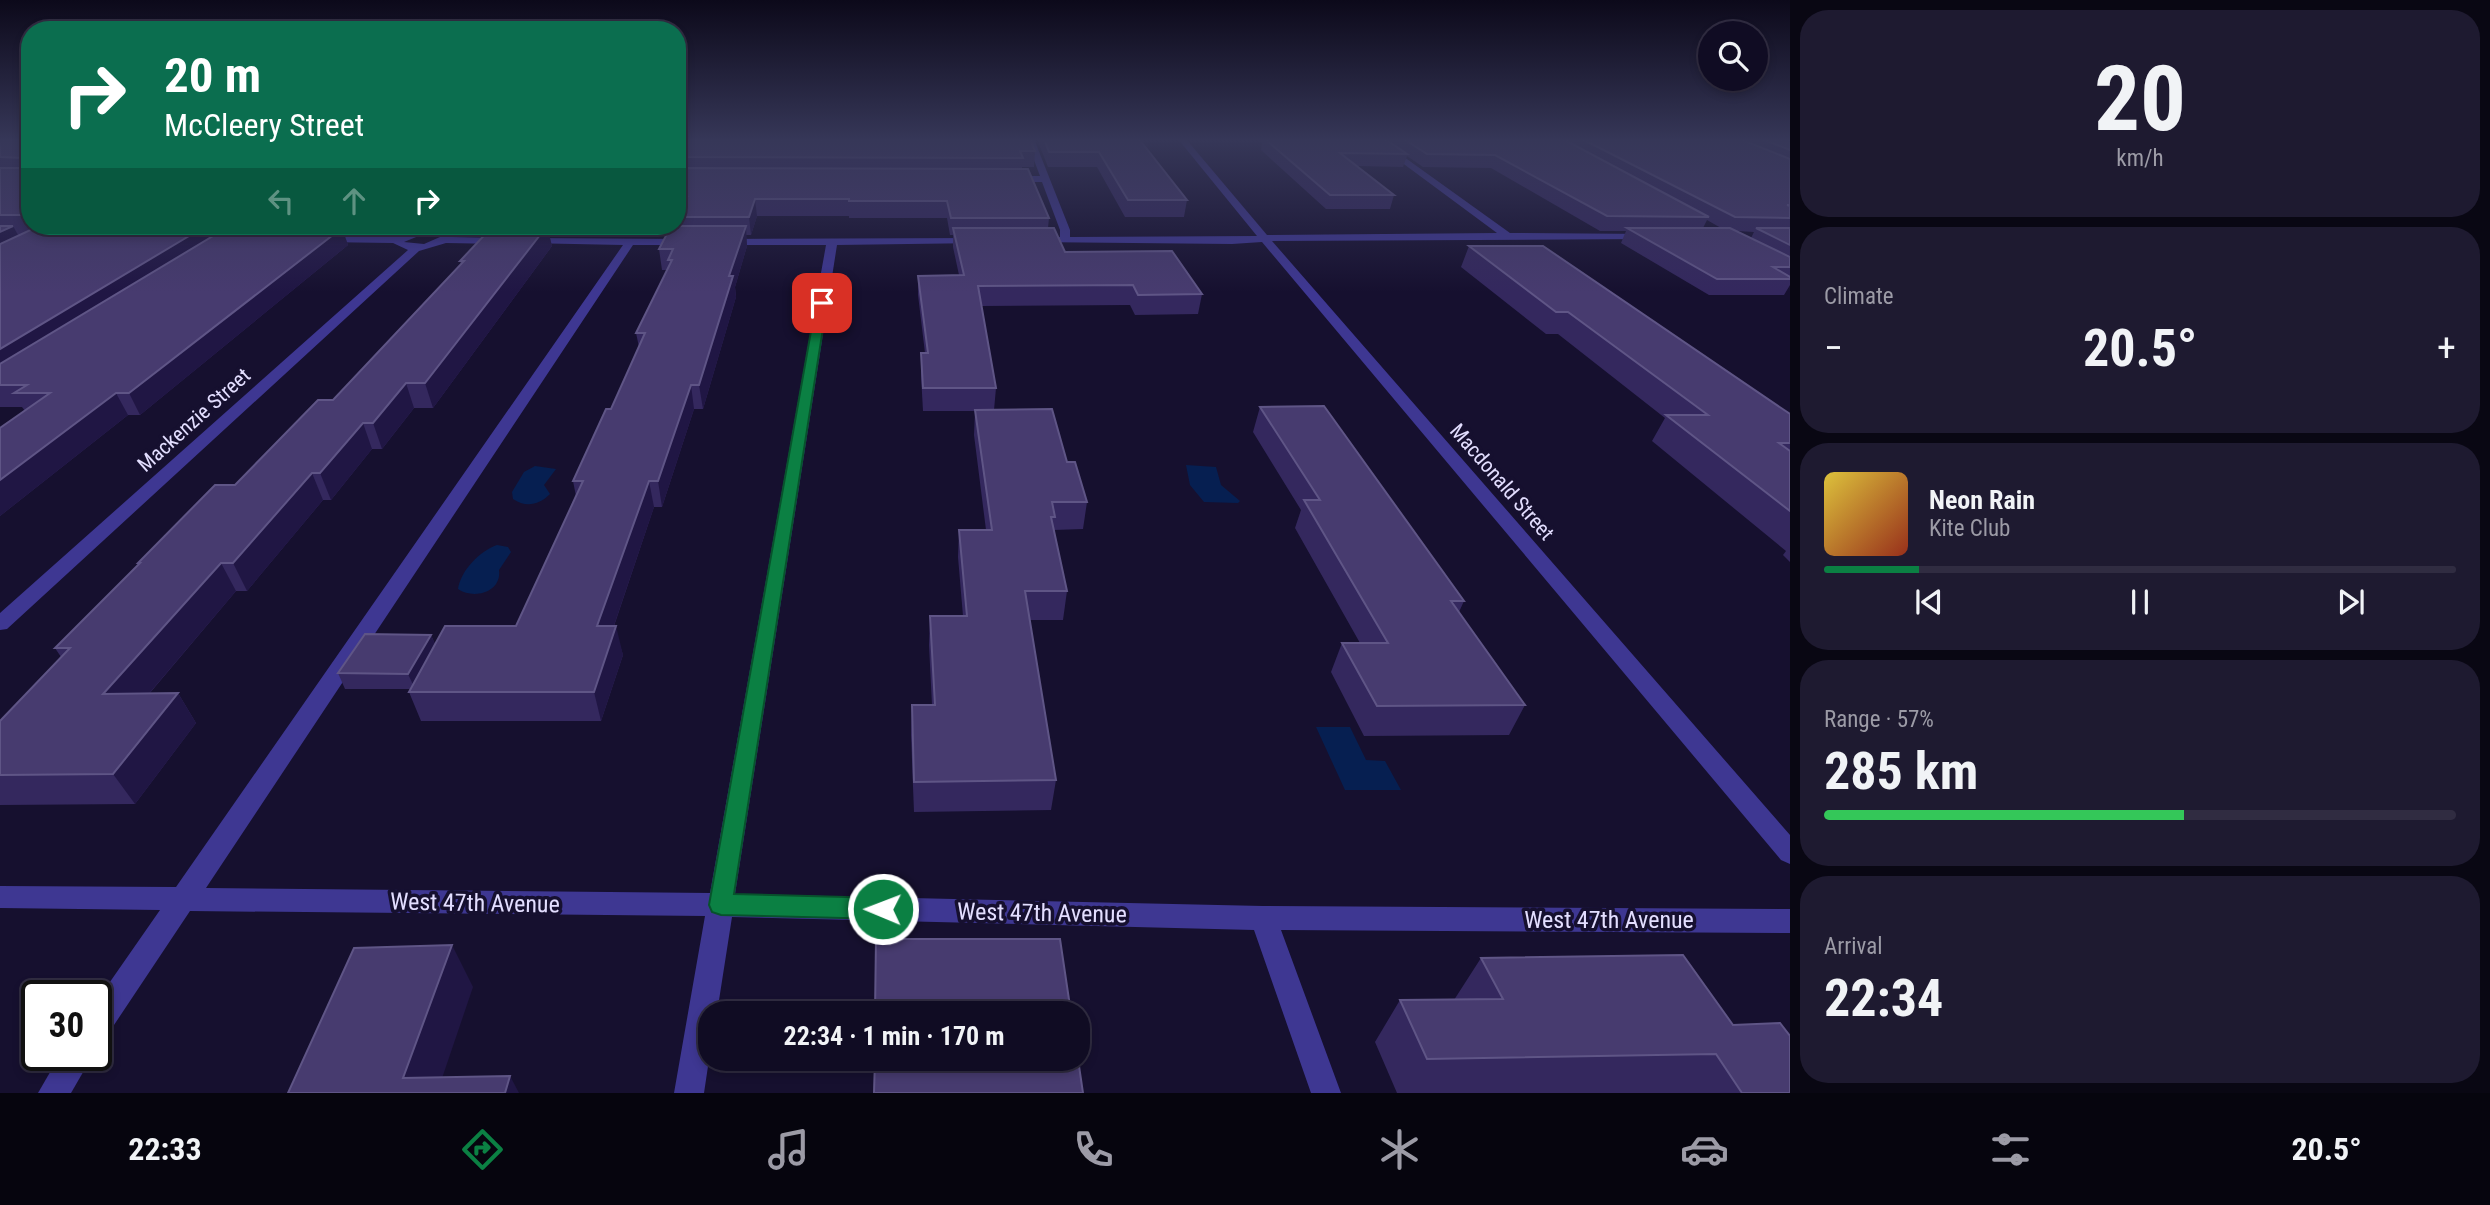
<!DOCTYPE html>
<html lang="en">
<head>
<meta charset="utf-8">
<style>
  :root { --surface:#100c23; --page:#1e1a30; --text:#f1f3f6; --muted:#9c9ba6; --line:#302c41; --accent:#0b8043 }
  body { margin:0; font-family:"Roboto Condensed",sans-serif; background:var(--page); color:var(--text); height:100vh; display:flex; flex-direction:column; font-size:26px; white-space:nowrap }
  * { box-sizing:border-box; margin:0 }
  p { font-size:23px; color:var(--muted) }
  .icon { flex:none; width:38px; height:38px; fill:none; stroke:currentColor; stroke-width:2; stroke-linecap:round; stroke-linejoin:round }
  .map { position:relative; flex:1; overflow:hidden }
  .details { display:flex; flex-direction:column; gap:10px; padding:10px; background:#090713; width:700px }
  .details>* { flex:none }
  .guide { position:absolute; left:21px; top:21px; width:665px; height:214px; border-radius:28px; box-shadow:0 4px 10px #0003,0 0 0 2px var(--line); background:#0b6e4f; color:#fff; overflow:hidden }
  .controls { position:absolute; left:1698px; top:21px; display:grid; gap:14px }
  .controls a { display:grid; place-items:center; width:70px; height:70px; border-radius:50%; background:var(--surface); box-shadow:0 4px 10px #0003,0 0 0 2px var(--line); font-size:35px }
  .speed { position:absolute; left:21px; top:980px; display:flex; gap:14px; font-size:35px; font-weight:700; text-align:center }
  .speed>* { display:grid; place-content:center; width:91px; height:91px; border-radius:50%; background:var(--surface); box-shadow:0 4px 10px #0003,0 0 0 2px var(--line); line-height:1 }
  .speed .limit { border:4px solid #111; border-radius:10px; background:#fff; color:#111 }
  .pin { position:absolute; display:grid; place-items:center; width:60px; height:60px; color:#fff; margin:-30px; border-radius:14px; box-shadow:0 4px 10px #0006 }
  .me { position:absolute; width:77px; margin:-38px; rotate:271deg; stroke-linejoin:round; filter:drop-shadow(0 0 5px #0008) }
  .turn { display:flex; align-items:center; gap:24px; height:147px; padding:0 28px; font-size:32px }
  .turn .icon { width:91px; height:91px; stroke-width:2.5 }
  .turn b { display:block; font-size:49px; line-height:60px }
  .lanes { display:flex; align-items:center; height:66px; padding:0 28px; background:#0003; justify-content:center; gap:35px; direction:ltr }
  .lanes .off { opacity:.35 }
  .big { font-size:52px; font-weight:700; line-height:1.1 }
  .details .widget { flex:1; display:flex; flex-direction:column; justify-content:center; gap:10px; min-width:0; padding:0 24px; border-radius:28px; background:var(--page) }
  .details .dial { align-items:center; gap:0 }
  .dial b { font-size:91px; line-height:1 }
  .song { display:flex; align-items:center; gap:21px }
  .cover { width:84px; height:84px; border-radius:10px; background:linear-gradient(135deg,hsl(50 70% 55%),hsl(10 70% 35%)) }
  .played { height:7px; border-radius:4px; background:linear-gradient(90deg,var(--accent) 15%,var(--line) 15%) }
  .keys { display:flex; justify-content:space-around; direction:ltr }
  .heat { display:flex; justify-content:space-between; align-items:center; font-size:38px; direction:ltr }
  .charge { height:10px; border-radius:5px; background:linear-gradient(90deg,#34c759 57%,var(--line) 0) }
  .trip { position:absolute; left:698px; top:1001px; width:392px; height:70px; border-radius:28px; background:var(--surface); box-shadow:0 4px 10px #0003,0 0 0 2px var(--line); font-weight:700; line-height:70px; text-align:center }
  .tabs { display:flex; height:112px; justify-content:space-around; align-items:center; background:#06050e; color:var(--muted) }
  .tabs .icon { width:49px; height:49px }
  .tabs .current { color:var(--accent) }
  .tabs b { font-size:32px; color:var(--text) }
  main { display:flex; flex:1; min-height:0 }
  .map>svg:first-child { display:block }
  .water { fill:#061f51 }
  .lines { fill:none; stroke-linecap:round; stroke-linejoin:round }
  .minor { fill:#3e3792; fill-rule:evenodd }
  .wall { fill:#34285e; fill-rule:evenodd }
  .shaded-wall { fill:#201644 }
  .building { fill:#473b6f; stroke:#5f5586; stroke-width:2 }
  .route { fill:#0b8043; stroke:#07532c; stroke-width:2 }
  .labels { text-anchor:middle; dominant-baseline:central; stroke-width:7; stroke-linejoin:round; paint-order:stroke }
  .street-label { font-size:21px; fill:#e3deff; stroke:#16102f }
  .near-street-label { font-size:24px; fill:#e3deff; stroke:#16102f }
</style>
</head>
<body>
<main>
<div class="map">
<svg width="1790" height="1093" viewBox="0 0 1790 1093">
  <rect width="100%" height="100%" fill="#16102f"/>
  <!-- water -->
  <g class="water">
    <path d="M 1186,465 L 1216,467 L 1221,485 L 1240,501 L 1238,503 L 1204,502 L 1190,485 Z"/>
    <path d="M 535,466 L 556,469 L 544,485 L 550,494 C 539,505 526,508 513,499 L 512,492 L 524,472 Z"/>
    <path d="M 497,545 L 508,547 L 511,552 L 499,570 C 502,592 474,600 458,589 C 461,570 480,551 497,545 Z"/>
    <path d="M 1316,727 L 1350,727 L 1366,760 L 1385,761 L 1401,790 L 1345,790 Z"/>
  </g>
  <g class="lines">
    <!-- minor -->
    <g class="minor">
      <path d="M 1026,139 L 1034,139 L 1070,230 L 1070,237 L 1257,236 L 1178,139 L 1186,139 L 1267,235 L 1497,233 L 1370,139 L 1379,139 L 1510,233 L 1649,234 L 1649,238 L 1645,239 L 1272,241 L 1790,835 L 1790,864 L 1781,860 L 1262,242 L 1232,244 L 1032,242 L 1031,240 L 1036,237 L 1060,237 L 1060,230 L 1042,182 L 1009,182 L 1005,179 L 1009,176 L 1040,176 Z"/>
      <path d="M 420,229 L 442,230 L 452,237 L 501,238 L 506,241 L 501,244 L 446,243 L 419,251 L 7,629 L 0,630 L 0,613 L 408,250 L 393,243 L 322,242 L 317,239 L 318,237 L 398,237 ZM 421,235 L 440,237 L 424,244 L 404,242 Z"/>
      <path d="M 529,238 L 686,239 L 691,242 L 686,245 L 633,245 L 206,888 L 710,893 L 826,245 L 725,245 L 720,242 L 725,239 L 977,238 L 981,239 L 981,243 L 837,245 L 735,894 L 1263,906 L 1790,909 L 1790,933 L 1281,930 L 1341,1093 L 1311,1093 L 1254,930 L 732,917 L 717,1013 L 710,1013 L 710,1053 L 704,1093 L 674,1093 L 705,916 L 190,911 L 106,1037 L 96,1041 L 96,1002 L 160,910 L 0,908 L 0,886 L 176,887 L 623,245 L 525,243 L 525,239 Z"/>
      <path d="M 60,1055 L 93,1055 L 71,1093 L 38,1093 Z"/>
    </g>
  </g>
  <!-- wall -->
  <g class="wall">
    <path d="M 0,139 L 30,139 L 30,226 L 372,226 L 362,234 L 344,234 L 348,245 L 140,415 L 128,415 L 0,516 L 0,428 L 25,411 L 22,407 L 0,407 ZM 207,233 L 217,233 L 209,238 Z"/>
    <path d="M 677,139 L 1035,151 L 1034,167 L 1022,167 L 1022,169 L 1049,218 L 1048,228 L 1065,252 L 1202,294 L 1198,314 L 1135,315 L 1130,305 L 981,306 L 996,388 L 994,410 L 1067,462 L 1087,502 L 1083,529 L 1054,530 L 1067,591 L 1063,620 L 1030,620 L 1056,780 L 1051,810 L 914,812 L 911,735 L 912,705 L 932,705 L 929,645 L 930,616 L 963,616 L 958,557 L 959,530 L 986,530 L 974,435 L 975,411 L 923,411 L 921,375 L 921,353 L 925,353 L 918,295 L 918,276 L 959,275 L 953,247 L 953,235 L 950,235 L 947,218 L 849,218 L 849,216 L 757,216 L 751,235 L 746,235 L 747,246 L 735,287 L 736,297 L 703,409 L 694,409 L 662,507 L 654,507 L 614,626 L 623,655 L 601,721 L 421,721 L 409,692 L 410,689 L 345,689 L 338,673 L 431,635 L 435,644 L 516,626 L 576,496 L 573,481 L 611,409 L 639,347 L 636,333 L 667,270 L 662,270 L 659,249 L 678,226 Z"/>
    <path d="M 1037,139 L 1139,139 L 1187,200 L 1184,217 L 1125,217 L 1097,167 L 1048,167 Z"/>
    <path d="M 1258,139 L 1790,139 L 1790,285 L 1784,295 L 1709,295 L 1621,243 L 1626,231 L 1600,231 L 1491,168 L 1423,167 L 1407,156 L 1403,167 L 1357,166 L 1394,195 L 1390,209 L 1326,209 L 1261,150 L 1262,143 ZM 1707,220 L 1721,228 L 1703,228 ZM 1737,231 L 1754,232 L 1751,238 Z"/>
    <path d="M 493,226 L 567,226 L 560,235 L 549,235 L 552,246 L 433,408 L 414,408 L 382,449 L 372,449 L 331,500 L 323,500 L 247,591 L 236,591 L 149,694 L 178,693 L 196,723 L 135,804 L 0,805 L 0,721 L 61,657 L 55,648 L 139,564 L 138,563 L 235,485 L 333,400 L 461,264 L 460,261 Z"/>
    <path d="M 1469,246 L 1790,414 L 1790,562 L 1783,555 L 1786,551 L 1652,441 L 1665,418 L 1558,334 L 1546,334 L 1461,267 Z"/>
    <path d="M 1260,407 L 1464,601 L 1459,612 L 1525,705 L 1509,735 L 1364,736 L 1331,672 L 1342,643 L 1360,643 L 1295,528 L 1301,510 L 1253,432 Z"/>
    <path d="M 1481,958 L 1733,1025 L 1790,1093 L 1397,1093 L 1375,1042 L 1400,1000 L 1454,1000 Z"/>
  </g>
  <!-- shaded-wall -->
  <g class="shaded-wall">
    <path d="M 755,199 L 757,216 L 751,235 L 749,217 Z"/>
    <path d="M 13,226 L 23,244 L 0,255 L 0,232 Z"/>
    <path d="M 359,226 L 372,226 L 362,234 Z"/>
    <path d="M 547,226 L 552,246 L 433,408 L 425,383 Z"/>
    <path d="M 558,226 L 567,226 L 560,235 Z"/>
    <path d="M 746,226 L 747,246 L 735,287 L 736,297 L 703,409 L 699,385 L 729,276 Z"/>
    <path d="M 204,227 L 212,245 L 0,378 L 0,349 Z"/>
    <path d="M 342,228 L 348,245 L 140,415 L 129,393 Z"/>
    <path d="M 406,383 L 414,408 L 382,449 L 373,423 Z"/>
    <path d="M 691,385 L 694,409 L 662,507 L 658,481 Z"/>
    <path d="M 116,393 L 128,415 L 0,516 L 0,480 Z"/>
    <path d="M 363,423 L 372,449 L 331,500 L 320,473 Z"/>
    <path d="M 312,473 L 323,500 L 247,591 L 233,563 Z"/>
    <path d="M 649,481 L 654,507 L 604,655 L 597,626 Z"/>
    <path d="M 221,563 L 236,591 L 124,723 L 103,694 Z"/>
    <path d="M 616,626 L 623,655 L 601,721 L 594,692 Z"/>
    <path d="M 431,635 L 437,649 L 415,689 L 408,674 Z"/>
    <path d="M 178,693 L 196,723 L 135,804 L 113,774 Z"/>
    <path d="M 452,945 L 473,987 L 437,1093 L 403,1078 Z"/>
    <path d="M 510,1076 L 519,1093 L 505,1093 Z"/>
  </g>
  <!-- building -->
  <g class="building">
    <path d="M 0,139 L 30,139 L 30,215 L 0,215 L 0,168 L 22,168 L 24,165 L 24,158 L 0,157 Z"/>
    <path d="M 677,139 L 1030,139 L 1035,151 L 1020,151 L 1023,158 L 677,157 Z"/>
    <path d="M 1044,139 L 1139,139 L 1187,200 L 1128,200 L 1099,152 L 1049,152 Z"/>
    <path d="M 1265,139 L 1385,139 L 1407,154 L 1340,153 L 1394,195 L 1330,195 Z"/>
    <path d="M 1404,139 L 1563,139 L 1709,217 L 1607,216 L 1495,155 L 1427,154 Z"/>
    <path d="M 1582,139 L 1740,139 L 1790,159 L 1790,205 L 1787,205 L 1790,206 L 1790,218 L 1735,217 Z"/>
    <path d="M 1762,139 L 1790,139 L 1790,150 Z"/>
    <path d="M 677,168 L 1028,169 L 1049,218 L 951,218 L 947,201 L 849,201 L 849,199 L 755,199 L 749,217 L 677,217 L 687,197 L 677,197 Z"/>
    <path d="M 0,226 L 13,226 L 0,232 Z"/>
    <path d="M 39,226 L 204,227 L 0,349 L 0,244 Z"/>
    <path d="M 493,226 L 547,226 L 425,383 L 406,383 L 373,423 L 363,423 L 320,473 L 312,473 L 233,563 L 221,563 L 103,694 L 178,693 L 113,774 L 0,775 L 0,721 L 70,648 L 55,648 L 140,563 L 138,563 L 215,485 L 235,485 L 318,400 L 333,400 L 464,261 L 460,261 Z"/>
    <path d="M 671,226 L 746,226 L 729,276 L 733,276 L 699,385 L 691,385 L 658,481 L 649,481 L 597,626 L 616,626 L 594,692 L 409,692 L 445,626 L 516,626 L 583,481 L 573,481 L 606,409 L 611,409 L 645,333 L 636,333 L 672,260 L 668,260 L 673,249 L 659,249 Z"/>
    <path d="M 228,227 L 342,228 L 129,393 L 116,393 L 0,480 L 0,428 L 50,393 L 14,393 L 27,385 L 0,385 L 0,364 Z"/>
    <path d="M 953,228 L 1054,228 L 1065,252 L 1172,251 L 1202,294 L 1138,295 L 1133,285 L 978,286 L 996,388 L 923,388 L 921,353 L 928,353 L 918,276 L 964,275 Z"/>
    <path d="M 1627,228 L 1730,228 L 1790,257 L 1790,267 L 1773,267 L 1790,277 L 1790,279 L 1717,279 Z"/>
    <path d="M 1756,228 L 1790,228 L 1790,245 Z"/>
    <path d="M 1469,246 L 1543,246 L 1790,414 L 1790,443 L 1779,443 L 1790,451 L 1790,511 L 1666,415 L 1708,415 L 1568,312 L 1556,312 Z"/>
    <path d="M 1324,406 L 1464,601 L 1451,601 L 1525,705 L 1377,706 L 1342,643 L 1388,643 L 1304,500 L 1320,500 L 1260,407 Z"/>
    <path d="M 1052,409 L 1067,462 L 1075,462 L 1087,502 L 1052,502 L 1055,517 L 1051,517 L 1067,591 L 1025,591 L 1056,780 L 914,782 L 912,705 L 935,705 L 930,616 L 967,616 L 959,530 L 992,530 L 975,410 Z"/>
    <path d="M 365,634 L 431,635 L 408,674 L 338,673 Z"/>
    <path d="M 876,939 L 1060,939 L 1071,1013 L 875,1013 Z"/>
    <path d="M 452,945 L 403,1078 L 510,1076 L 505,1093 L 288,1093 L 354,948 Z"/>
    <path d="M 1683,955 L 1733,1025 L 1780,1023 L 1790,1036 L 1790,1093 L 1742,1093 L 1716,1054 L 1427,1059 L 1400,1000 L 1503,999 L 1481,958 Z"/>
    <path d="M 875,1059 L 1078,1059 L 1083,1093 L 874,1093 Z"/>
  </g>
  <!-- sky -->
  <linearGradient id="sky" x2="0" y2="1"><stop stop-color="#0c091a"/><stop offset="0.48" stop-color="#363758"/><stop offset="1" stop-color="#363758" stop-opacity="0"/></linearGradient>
  <rect width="1790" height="292" fill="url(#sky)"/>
  <!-- route -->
  <path class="route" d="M 822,300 L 827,303 L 734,894 L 883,898 L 892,901 L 895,909 L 892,916 L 883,919 L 721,915 L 712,912 L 709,905 L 816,303 Z"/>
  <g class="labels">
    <!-- street labels -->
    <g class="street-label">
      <text transform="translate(194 420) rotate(-42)">Mackenzie Street</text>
      <text transform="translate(1502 482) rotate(49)">Macdonald Street</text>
    </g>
    <!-- near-street labels -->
    <g class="near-street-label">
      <text transform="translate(475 903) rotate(1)">West 47th Avenue</text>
      <text transform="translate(1042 913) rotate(1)">West 47th Avenue</text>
      <text x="1609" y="920">West 47th Avenue</text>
    </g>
  </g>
</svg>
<div class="controls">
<a><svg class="icon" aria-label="search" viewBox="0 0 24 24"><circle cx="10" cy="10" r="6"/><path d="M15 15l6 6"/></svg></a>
</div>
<div class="speed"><div class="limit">30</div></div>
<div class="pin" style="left:822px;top:303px;background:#d93025"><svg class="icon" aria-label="arrive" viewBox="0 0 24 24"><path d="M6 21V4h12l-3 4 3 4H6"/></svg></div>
<svg class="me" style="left:883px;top:909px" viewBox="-20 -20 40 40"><circle r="17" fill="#0b8043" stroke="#fff" stroke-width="3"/><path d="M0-11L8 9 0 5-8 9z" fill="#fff"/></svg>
<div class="trip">22:34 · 1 min · 170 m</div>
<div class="guide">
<div class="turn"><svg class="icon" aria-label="right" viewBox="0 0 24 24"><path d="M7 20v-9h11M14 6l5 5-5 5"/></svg><div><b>20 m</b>McCleery Street</div></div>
<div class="lanes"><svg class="icon off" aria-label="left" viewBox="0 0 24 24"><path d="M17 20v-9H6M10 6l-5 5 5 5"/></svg><svg class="icon off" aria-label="ahead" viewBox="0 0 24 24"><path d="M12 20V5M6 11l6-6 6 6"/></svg><svg class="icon" aria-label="right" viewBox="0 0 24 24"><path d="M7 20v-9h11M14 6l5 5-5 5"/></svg></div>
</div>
</div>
<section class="details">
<div class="widget dial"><b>20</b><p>km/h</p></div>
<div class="widget"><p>Climate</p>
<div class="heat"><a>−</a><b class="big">20.5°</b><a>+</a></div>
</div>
<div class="widget">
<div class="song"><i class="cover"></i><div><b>Neon Rain</b><p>Kite Club</p></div></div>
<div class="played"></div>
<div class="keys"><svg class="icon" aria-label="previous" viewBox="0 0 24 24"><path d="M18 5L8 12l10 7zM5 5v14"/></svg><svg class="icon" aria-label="pause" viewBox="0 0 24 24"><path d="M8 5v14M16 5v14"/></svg><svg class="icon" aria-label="next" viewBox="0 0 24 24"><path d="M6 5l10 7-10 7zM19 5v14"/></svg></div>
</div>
<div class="widget"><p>Range · 57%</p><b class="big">285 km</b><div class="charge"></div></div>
<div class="widget"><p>Arrival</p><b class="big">22:34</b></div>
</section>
</main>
<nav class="tabs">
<b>22:33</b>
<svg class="icon current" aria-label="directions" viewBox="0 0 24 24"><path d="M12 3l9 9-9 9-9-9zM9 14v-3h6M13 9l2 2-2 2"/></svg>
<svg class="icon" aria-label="music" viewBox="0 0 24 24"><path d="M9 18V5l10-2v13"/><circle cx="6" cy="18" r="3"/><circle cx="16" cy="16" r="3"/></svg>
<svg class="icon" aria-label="phone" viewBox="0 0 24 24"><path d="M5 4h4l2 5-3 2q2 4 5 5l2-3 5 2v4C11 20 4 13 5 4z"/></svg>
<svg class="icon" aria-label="climate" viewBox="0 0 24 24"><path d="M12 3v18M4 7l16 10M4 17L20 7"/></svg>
<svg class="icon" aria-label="car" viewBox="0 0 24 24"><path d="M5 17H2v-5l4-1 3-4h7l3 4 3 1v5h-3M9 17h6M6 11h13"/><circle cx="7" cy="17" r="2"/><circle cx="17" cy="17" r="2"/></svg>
<svg class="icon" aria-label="filters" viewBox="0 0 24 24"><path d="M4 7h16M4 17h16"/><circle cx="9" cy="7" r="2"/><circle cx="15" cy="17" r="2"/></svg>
<b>20.5°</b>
</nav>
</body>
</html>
